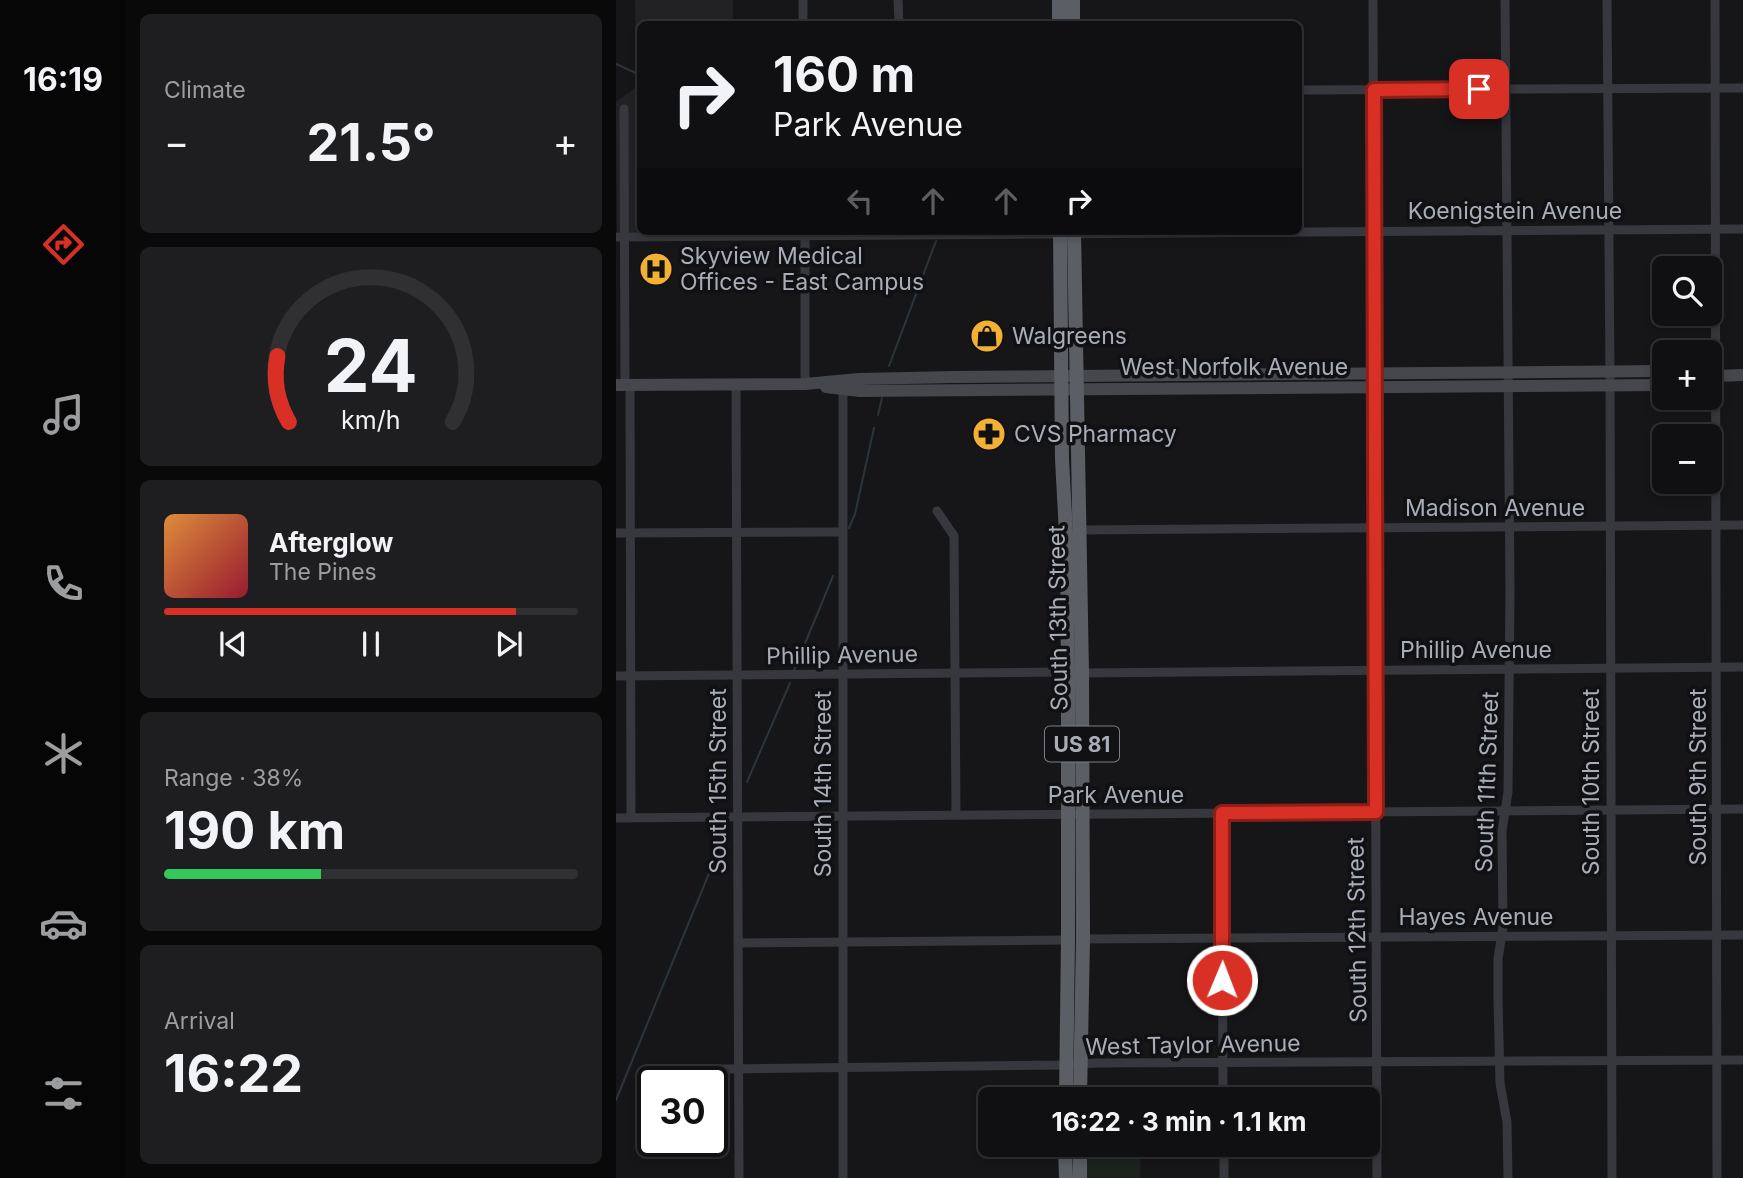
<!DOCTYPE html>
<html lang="en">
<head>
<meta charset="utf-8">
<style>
  :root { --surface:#101012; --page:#1e1e20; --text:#f1f3f6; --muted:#9c9d9f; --line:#303032; --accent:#d93025 }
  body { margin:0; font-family:Inter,sans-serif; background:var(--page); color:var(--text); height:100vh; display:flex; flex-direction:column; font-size:26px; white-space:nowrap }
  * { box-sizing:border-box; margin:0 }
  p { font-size:23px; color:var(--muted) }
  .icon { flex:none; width:38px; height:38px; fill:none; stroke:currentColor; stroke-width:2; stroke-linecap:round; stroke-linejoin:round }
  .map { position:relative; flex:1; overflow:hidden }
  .side { display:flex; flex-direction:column; gap:14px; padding:14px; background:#09090a; width:490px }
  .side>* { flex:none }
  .guide { position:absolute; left:21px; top:21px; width:665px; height:214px; border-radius:10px; box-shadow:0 4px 10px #0003,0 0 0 2px var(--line); background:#101012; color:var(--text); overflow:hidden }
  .tools { position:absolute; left:1036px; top:256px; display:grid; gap:14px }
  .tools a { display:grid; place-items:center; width:70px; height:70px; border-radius:10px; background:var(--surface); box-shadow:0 4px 10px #0003,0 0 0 2px var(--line); font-size:35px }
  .speed { position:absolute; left:21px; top:1066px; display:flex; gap:14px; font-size:35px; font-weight:700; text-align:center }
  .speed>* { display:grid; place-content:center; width:91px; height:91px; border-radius:50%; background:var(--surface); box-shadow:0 4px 10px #0003,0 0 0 2px var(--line); line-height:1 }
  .speed .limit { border:4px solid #111; border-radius:10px; background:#fff; color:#111 }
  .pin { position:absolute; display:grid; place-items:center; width:60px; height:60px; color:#fff; margin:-30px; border-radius:14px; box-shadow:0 4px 10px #0006 }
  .me { position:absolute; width:77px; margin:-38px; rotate:1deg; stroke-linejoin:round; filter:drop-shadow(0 0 5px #0008) }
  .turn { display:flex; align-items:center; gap:24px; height:147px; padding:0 21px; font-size:32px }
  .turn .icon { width:91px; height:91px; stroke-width:2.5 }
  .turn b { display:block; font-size:49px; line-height:60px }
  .lanes { display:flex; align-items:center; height:66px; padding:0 21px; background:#0003; justify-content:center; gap:35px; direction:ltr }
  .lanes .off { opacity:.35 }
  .big { font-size:52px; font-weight:700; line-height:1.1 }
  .side .tile { flex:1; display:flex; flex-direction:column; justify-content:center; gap:10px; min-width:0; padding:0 24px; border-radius:10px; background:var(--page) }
  .side .dial { align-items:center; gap:0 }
  .dial svg { height:182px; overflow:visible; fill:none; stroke:var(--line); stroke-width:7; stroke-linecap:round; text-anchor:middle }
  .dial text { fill:var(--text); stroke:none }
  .song { display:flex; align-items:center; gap:21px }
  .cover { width:84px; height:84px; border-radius:10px; background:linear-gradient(135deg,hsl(30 70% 55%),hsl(350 70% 35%)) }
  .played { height:7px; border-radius:4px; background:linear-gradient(90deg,var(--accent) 85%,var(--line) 85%) }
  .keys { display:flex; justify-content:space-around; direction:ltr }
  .heat { display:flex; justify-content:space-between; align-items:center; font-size:38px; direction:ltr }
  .charge { height:10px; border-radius:5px; background:linear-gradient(90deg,#34c759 38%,var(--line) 0) }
  .trip { position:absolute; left:362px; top:1087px; width:402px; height:70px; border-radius:10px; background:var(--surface); box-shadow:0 4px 10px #0003,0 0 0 2px var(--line); font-weight:700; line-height:70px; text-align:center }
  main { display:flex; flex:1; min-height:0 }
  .menu { display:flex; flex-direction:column; width:126px; justify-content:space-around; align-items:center; background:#060607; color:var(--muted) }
  .menu .icon { width:49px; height:49px }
  .menu .current { color:var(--accent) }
  .menu b { font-size:32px; color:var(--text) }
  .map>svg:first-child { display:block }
  .built { fill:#222225 }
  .green { fill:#1c231d }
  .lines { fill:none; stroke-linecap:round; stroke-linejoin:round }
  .stream { stroke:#2c353c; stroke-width:2 }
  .minor { stroke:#37383d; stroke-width:9 }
  .secondary { stroke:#45474d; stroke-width:12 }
  .trunk { stroke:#5b5e65; stroke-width:14 }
  .route-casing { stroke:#8d1f18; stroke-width:18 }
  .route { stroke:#d93025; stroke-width:12 }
  .labels { text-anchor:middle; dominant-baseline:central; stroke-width:7; stroke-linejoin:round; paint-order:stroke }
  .shield { fill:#111113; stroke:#7b7e86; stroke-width:2 }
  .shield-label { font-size:21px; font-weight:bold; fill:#a8adb8 }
  .street-label { font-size:23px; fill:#a8adb8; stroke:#111113 }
  .poi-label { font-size:23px; fill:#a8adb8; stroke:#111113; text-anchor:start }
</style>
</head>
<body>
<main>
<nav class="menu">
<b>16:19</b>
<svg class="icon current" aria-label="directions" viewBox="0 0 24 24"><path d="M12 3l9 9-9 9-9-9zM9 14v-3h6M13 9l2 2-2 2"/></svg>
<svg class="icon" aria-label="music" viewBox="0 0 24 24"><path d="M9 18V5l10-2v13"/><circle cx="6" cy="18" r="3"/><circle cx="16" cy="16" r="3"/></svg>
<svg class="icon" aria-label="phone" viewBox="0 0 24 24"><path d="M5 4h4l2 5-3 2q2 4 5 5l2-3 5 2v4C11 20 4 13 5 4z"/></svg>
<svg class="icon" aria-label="climate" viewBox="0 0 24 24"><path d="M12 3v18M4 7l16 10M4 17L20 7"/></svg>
<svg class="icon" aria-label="car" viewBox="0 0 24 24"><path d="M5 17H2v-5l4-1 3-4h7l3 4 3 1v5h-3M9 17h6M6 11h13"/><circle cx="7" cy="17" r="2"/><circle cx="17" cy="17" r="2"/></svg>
<svg class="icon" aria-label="filters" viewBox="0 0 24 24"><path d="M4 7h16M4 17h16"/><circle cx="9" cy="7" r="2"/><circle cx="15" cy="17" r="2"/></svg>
</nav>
<section class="side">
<div class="tile"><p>Climate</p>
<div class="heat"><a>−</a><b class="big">21.5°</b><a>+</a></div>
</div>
<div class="tile dial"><svg viewBox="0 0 100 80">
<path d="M14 69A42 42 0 1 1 86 69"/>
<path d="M14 69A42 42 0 0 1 9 40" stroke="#d93025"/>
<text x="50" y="56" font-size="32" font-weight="700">24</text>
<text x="50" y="72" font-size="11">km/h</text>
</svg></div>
<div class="tile">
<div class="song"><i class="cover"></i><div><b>Afterglow</b><p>The Pines</p></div></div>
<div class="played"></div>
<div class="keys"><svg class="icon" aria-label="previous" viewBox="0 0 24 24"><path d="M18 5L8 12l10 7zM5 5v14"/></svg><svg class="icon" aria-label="pause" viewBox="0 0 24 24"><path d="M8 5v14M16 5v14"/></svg><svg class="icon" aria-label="next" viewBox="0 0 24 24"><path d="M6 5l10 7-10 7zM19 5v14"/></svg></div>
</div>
<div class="tile"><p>Range · 38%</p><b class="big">190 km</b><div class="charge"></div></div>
<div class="tile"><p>Arrival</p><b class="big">16:22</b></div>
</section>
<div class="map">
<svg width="1127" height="1178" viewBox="0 0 1127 1178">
  <rect width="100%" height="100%" fill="#161618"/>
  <!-- built -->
  <path class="built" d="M 19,0 L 117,0 L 117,24 L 24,24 L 24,231 L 111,231 L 1,232 L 0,102 L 20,87 Z"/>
  <!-- green -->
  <path class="green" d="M 467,1145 L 525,1145 L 524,1178 L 468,1178 Z"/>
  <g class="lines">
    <!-- stream -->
    <g class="stream">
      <path d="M 0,64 L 24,75"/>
      <path d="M 273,366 L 320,241"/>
      <path d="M 262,415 L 266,398"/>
      <path d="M 233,528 L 239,514 L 258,428"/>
      <path d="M 178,670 L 217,576"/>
      <path d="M 131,782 L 174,683"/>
      <path d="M 0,1100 L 110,832"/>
    </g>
    <!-- minor -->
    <g class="minor">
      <path d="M 187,0 L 187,24"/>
      <path d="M 282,0 L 283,24"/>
      <path d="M 757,0 L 761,1178"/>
      <path d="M 889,0 L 894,591 L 892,792 L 886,831 L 887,927 L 882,959 L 882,998 L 884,1083 L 891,1122 L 892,1178"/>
      <path d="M 991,0 L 994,371 L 996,1178"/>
      <path d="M 1099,0 L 1101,1178"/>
      <path d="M 682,90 L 1127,88"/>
      <path d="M 8,109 L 9,385"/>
      <path d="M 189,231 L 189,384"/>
      <path d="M 0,237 L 1127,229"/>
      <path d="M 120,384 L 123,1178"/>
      <path d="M 14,385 L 15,817"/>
      <path d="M 227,389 L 227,1178"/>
      <path d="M 321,511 L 338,536 L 340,814"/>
      <path d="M 463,530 L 1127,525"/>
      <path d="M 0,533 L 226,532"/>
      <path d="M 466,673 L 1127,667"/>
      <path d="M 0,676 L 452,672"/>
      <path d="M 606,813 L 607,1099"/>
      <path d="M 0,818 L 1127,809"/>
      <path d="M 467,939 L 1127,935"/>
      <path d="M 122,943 L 452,940"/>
      <path d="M 28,1070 L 450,1065 L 481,1063 L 1127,1060"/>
      <path d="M 608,1144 L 608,1178"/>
    </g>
    <!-- secondary -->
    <g class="secondary">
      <path d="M 1094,373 L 1101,376 L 1127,375"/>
      <path d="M 0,385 L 189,384 L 243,379 L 337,377 L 1048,371"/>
      <path d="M 210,387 L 244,391 L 1048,385"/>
    </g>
    <!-- trunk -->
    <g class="trunk">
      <path d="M 443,0 L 443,24"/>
      <path d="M 457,24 L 457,0"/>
      <path d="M 444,231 L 446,459 L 451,552 L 452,672 L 452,940 L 450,1099"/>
      <path d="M 458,231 L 466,673 L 467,939 L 464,1099"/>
      <path d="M 449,1144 L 450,1178"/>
      <path d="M 464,1178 L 464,1144"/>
    </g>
  </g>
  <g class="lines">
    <defs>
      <path id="route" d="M 606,980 L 606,813 L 760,812 L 758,90 L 863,89"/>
    </defs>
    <!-- route casing -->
    <use href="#route" class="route-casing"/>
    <!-- route -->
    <use href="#route" class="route"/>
  </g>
  <!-- icons -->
  <defs>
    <symbol id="hospital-disc" viewBox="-11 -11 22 22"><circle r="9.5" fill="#f2b134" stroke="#111113"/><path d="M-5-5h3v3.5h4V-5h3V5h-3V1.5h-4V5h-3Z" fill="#111"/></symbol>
    <symbol id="shop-disc" viewBox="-11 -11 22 22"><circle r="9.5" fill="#f2b134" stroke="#111113"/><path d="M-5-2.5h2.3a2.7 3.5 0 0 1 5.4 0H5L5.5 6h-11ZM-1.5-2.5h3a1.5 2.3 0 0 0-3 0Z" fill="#111"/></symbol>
    <symbol id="pharmacy-disc" viewBox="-11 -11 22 22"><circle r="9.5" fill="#f2b134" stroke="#111113"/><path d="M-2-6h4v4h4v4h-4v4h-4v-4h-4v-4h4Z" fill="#111"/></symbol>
  </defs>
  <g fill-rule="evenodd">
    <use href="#hospital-disc" x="21" y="250" width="38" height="38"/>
    <use href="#shop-disc" x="352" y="317" width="38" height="38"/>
    <use href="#pharmacy-disc" x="354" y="415" width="38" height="38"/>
  </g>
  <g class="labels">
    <!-- shield labels -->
    <rect class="shield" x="429" y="726.5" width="74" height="35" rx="5"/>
    <g class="shield-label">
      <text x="466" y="744">US 81</text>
    </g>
    <!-- street labels -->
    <g class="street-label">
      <text x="899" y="211">Koenigstein Avenue</text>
      <text x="618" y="367">West Norfolk Avenue</text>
      <text x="879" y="508">Madison Avenue</text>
      <text transform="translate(442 618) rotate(-91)">South 13th Street</text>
      <text x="860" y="650">Phillip Avenue</text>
      <text transform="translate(226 655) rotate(-1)">Phillip Avenue</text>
      <text transform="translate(1082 777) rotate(-90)">South 9th Street</text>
      <text transform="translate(102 781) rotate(-90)">South 15th Street</text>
      <text transform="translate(871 782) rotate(-88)">South 11th Street</text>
      <text transform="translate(975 782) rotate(-90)">South 10th Street</text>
      <text transform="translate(207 784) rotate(-90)">South 14th Street</text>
      <text x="500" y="795">Park Avenue</text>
      <text x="860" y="917">Hayes Avenue</text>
      <text transform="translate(741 930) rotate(-91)">South 12th Street</text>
      <text transform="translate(577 1045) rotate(-1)">West Taylor Avenue</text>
    </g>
    <!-- poi labels -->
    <g class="poi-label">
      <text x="64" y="256">Skyview Medical<tspan x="64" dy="26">Offices - East Campus</tspan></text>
      <text x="396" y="336">Walgreens</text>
      <text x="398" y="434">CVS Pharmacy</text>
    </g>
  </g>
</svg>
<div class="tools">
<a><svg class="icon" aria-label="search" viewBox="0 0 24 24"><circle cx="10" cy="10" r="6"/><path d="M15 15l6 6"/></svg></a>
<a>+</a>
<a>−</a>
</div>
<div class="speed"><div class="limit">30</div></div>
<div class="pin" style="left:863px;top:89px;background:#d93025"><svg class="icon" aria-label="arrive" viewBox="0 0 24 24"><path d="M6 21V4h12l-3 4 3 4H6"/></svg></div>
<svg class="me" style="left:606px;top:980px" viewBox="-20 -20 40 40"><circle r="17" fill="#d93025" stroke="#fff" stroke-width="3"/><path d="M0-11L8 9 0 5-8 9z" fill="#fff"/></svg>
<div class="trip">16:22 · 3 min · 1.1 km</div>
<div class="guide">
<div class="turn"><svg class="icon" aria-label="right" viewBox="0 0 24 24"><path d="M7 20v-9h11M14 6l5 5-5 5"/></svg><div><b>160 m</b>Park Avenue</div></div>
<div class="lanes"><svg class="icon off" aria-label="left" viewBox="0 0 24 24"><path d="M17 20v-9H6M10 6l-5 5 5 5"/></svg><svg class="icon off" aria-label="ahead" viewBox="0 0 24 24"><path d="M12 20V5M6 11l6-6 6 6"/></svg><svg class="icon off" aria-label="ahead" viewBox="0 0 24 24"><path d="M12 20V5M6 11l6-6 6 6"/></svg><svg class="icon" aria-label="right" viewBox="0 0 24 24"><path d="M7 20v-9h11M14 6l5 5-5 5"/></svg></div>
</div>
</div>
</main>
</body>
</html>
